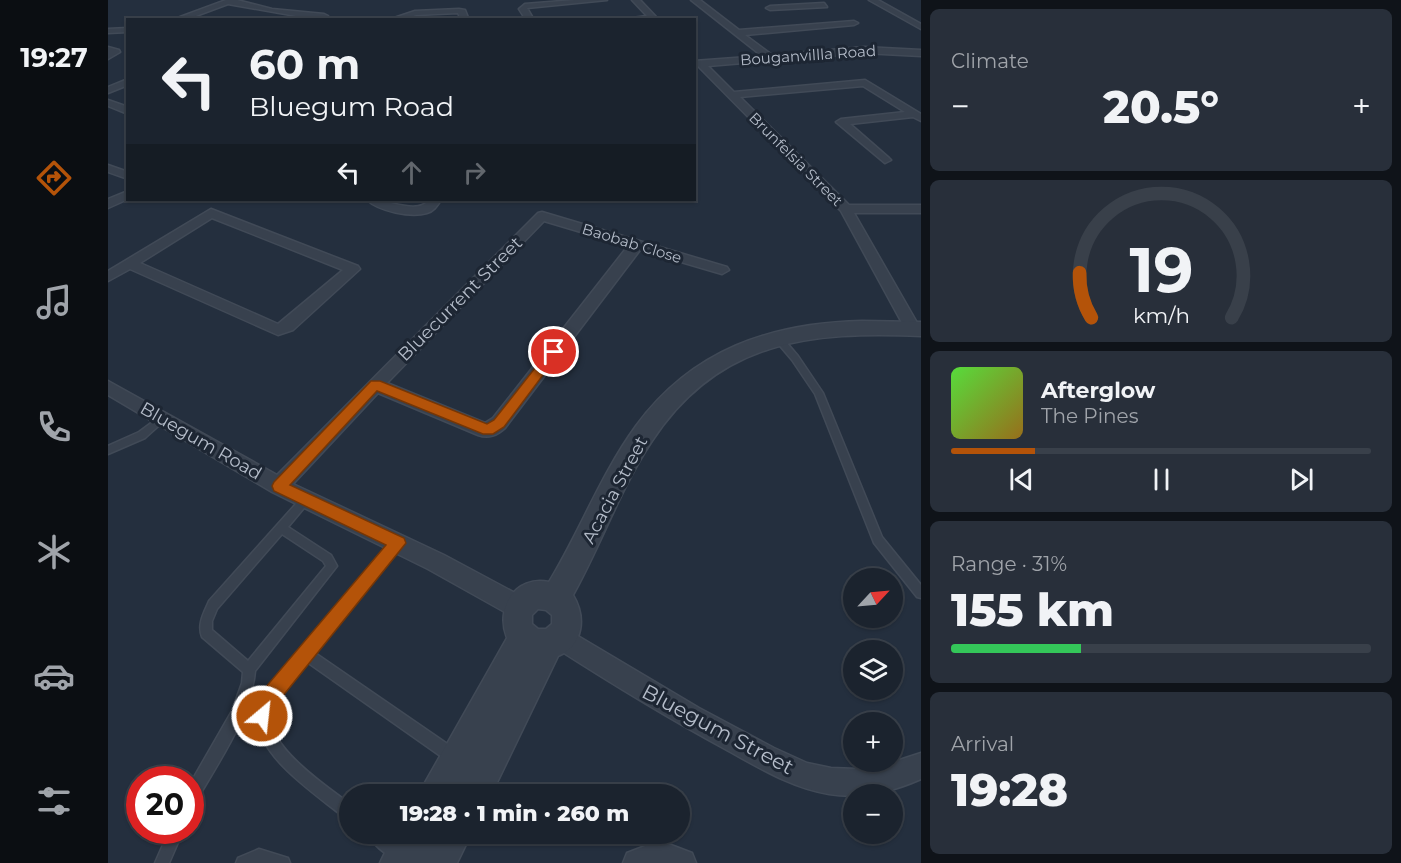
<!DOCTYPE html>
<html lang="en">
<head>
<meta charset="utf-8">
<style>
  :root { --surface:#1b232e; --page:#282f3a; --text:#f1f3f6; --muted:#a0a4aa; --line:#39404a; --accent:#b45309 }
  body { margin:0; font-family:Montserrat,sans-serif; background:var(--page); color:var(--text); height:100vh; display:flex; flex-direction:column; font-size:22px; white-space:nowrap }
  * { box-sizing:border-box; margin:0 }
  p { font-size:20px; color:var(--muted) }
  .icon { flex:none; width:33px; height:33px; fill:none; stroke:currentColor; stroke-width:2; stroke-linecap:round; stroke-linejoin:round }
  .map { position:relative; flex:1; overflow:hidden }
  .sheet { display:flex; flex-direction:column; gap:9px; padding:9px; background:#0f1319; width:480px }
  .sheet>* { flex:none }
  .banner { position:absolute; left:18px; top:18px; width:570px; height:183px; border-radius:0px; box-shadow:0 2px 4px #0004,0 0 0 2px var(--line); background:#1b232e; color:var(--text); overflow:hidden }
  .needle { width:39px; rotate:64deg }
  .fabs { position:absolute; left:735px; top:568px; display:grid; gap:12px }
  .fabs a { display:grid; place-items:center; width:60px; height:60px; border-radius:50%; background:var(--surface); box-shadow:0 2px 4px #0004,0 0 0 2px var(--line); font-size:30px }
  .speed { position:absolute; left:18px; top:766px; display:flex; gap:12px; font-size:30px; font-weight:700; text-align:center }
  .speed>* { display:grid; place-content:center; width:78px; height:78px; border-radius:50%; background:var(--surface); box-shadow:0 2px 4px #0004,0 0 0 2px var(--line); line-height:1 }
  .speed .limit { border:9px solid #d22; background:#fff; color:#111 }
  .pin { position:absolute; display:grid; place-items:center; width:51px; height:51px; color:#fff; margin:-26px; border:3px solid #fff; border-radius:50%; box-shadow:0 2px 6px #0007 }
  .me { position:absolute; width:66px; margin:-33px; rotate:28deg; stroke-linejoin:round; filter:drop-shadow(0 0 4px #0008) }
  .turn { display:flex; align-items:center; gap:21px; height:126px; padding:0 24px; font-size:27px }
  .turn .icon { width:78px; height:78px; stroke-width:2.5 }
  .turn b { display:block; font-size:42px; line-height:51px }
  .lanes { display:flex; align-items:center; height:57px; padding:0 24px; background:#0003; justify-content:center; gap:30px; direction:ltr }
  .lanes .off { opacity:.35 }
  .big { font-size:45px; font-weight:800; line-height:1.1 }
  .sheet .widget { flex:1; display:flex; flex-direction:column; justify-content:center; gap:9px; min-width:0; padding:0 21px; border-radius:9px; background:var(--page) }
  .sheet .dial { align-items:center; gap:0 }
  .dial svg { height:156px; overflow:visible; fill:none; stroke:var(--line); stroke-width:7; stroke-linecap:round; text-anchor:middle }
  .dial text { fill:var(--text); stroke:none }
  .song { display:flex; align-items:center; gap:18px }
  .cover { width:72px; height:72px; border-radius:9px; background:linear-gradient(135deg,hsl(110 70% 55%),hsl(40 70% 35%)) }
  .played { height:6px; border-radius:3px; background:linear-gradient(90deg,var(--accent) 20%,var(--line) 20%) }
  .keys { display:flex; justify-content:space-around; direction:ltr }
  .heat { display:flex; justify-content:space-between; align-items:center; font-size:33px; direction:ltr }
  .charge { height:9px; border-radius:4px; background:linear-gradient(90deg,#34c759 31%,var(--line) 0) }
  .trip { position:absolute; left:231px; top:784px; width:351px; height:60px; border-radius:30px; background:var(--surface); box-shadow:0 2px 4px #0004,0 0 0 2px var(--line); font-weight:800; line-height:60px; text-align:center }
  main { display:flex; flex:1; min-height:0 }
  .tabs { display:flex; flex-direction:column; width:108px; justify-content:space-around; align-items:center; background:#0b0e12; color:var(--muted) }
  .tabs .icon { width:42px; height:42px }
  .tabs .on { color:var(--accent) }
  .tabs b { font-size:27px; color:var(--text) }
  .map>svg:first-child { display:block }
  .lines { fill:none; stroke-linecap:round; stroke-linejoin:round }
  .service-casing { stroke:#414a57; stroke-width:3 }
  .minor-casing { stroke:#414a57; stroke-width:3 }
  .tertiary-casing { stroke:#414a57; stroke-width:3 }
  .service { fill:#38414e; fill-rule:evenodd }
  .minor { fill:#38414e; fill-rule:evenodd }
  .tertiary { fill:#38414e; fill-rule:evenodd }
  .route { fill:#b45309; stroke:#753606; stroke-width:1.5 }
  .labels { text-anchor:middle; dominant-baseline:central; stroke-width:6; stroke-linejoin:round; paint-order:stroke }
  .far-street-label { font-size:15px; fill:#b4bcc9; stroke:#1d2633 }
  .street-label { font-size:18px; fill:#b4bcc9; stroke:#1d2633 }
  .near-street-label { font-size:21px; fill:#b4bcc9; stroke:#1d2633 }
</style>
</head>
<body>
<main>
<nav class="tabs">
<b>19:27</b>
<svg class="icon on" aria-label="directions" viewBox="0 0 24 24"><path d="M12 3l9 9-9 9-9-9zM9 14v-3h6M13 9l2 2-2 2"/></svg>
<svg class="icon" aria-label="music" viewBox="0 0 24 24"><path d="M9 18V5l10-2v13"/><circle cx="6" cy="18" r="3"/><circle cx="16" cy="16" r="3"/></svg>
<svg class="icon" aria-label="phone" viewBox="0 0 24 24"><path d="M5 4h4l2 5-3 2q2 4 5 5l2-3 5 2v4C11 20 4 13 5 4z"/></svg>
<svg class="icon" aria-label="climate" viewBox="0 0 24 24"><path d="M12 3v18M4 7l16 10M4 17L20 7"/></svg>
<svg class="icon" aria-label="car" viewBox="0 0 24 24"><path d="M5 17H2v-5l4-1 3-4h7l3 4 3 1v5h-3M9 17h6M6 11h13"/><circle cx="7" cy="17" r="2"/><circle cx="17" cy="17" r="2"/></svg>
<svg class="icon" aria-label="filters" viewBox="0 0 24 24"><path d="M4 7h16M4 17h16"/><circle cx="9" cy="7" r="2"/><circle cx="15" cy="17" r="2"/></svg>
</nav>
<div class="map">
<svg width="813" height="863" viewBox="0 0 813 863">
  <rect width="100%" height="100%" fill="#242f3e"/>
  <g class="lines">
    <defs>
      <g id="service">
        <path d="M 670,335 L 673,336 L 690,356 L 715,393 L 774,537 L 813,585 L 813,598 L 809,597 L 766,543 L 707,394 L 684,360 L 667,340 L 666,338 L 667,336 Z"/>
        <path d="M 54,415 L 58,418 L 57,420 L 37,438 L 0,454 L 0,446 L 31,432 Z"/>
        <path d="M 198,495 L 201,496 L 203,499 L 201,502 L 180,527 L 223,555 L 229,566 L 147,671 C 143,717 109,764 87,803 L 82,805 L 82,784 L 124,711 L 134,683 L 135,672 L 94,637 C 89,624 96,613 101,601 L 195,496 ZM 174,534 L 215,561 L 218,566 L 140,661 L 104,630 L 104,621 L 109,609 Z"/>
        <path d="M 290,538 L 294,540 L 295,543 L 294,546 L 207,653 L 351,752 L 353,757 L 351,762 L 346,764 L 341,762 L 199,662 C 188,674 169,690 164,704 C 149,741 217,785 242,804 L 242,820 L 237,818 C 208,794 155,761 149,721 C 148,712 151,702 156,694 C 165,677 182,664 195,649 C 226,613 256,576 286,540 Z"/>
        <path d="M 61,831 L 75,831 L 61,863 L 47,863 Z"/>
        <path d="M 260,834 L 278,834 L 293,847 L 295,852 L 293,857 L 288,859 C 278,855 264,844 260,834 Z"/>
        <path d="M 151,849 L 180,858 L 182,863 L 128,863 L 130,858 Z"/>
      </g>
      <g id="minor">
        <path d="M 118,0 L 129,0 L 164,9 L 216,14 L 220,16 L 219,20 L 211,20 L 120,4 L 77,20 L 64,20 Z"/>
        <path d="M 467,0 L 499,0 L 419,8 L 426,20 L 418,20 L 411,9 L 417,4 Z"/>
        <path d="M 524,0 L 532,0 L 551,20 L 509,20 L 539,16 Z"/>
        <path d="M 583,0 L 592,0 L 631,30 L 746,21 L 750,23 L 746,25 L 637,35 L 664,55 L 756,47 L 813,50 L 813,56 L 756,53 L 600,66 L 626,92 L 757,80 L 813,114 L 813,121 L 805,117 L 742,124 L 781,158 L 783,160 L 777,163 L 728,122 L 733,119 L 797,112 L 755,86 L 632,97 L 741,205 L 813,205 L 813,213 L 746,213 L 812,328 L 809,332 L 799,332 L 733,211 L 590,66 L 586,67 L 586,61 L 654,56 Z"/>
        <path d="M 761,0 L 770,0 L 813,24 L 813,29 Z"/>
        <path d="M 716,3 L 719,7 L 662,10 L 658,8 L 662,6 Z"/>
        <path d="M 351,9 L 357,10 L 361,20 L 353,20 L 350,13 L 308,15 L 294,20 L 280,20 L 307,11 Z"/>
        <path d="M 20,28 L 20,32 L 0,33 L 0,29 Z"/>
        <path d="M 0,47 L 11,50 L 12,52 L 0,59 Z"/>
        <path d="M 20,79 L 20,85 L 0,93 L 0,87 Z"/>
        <path d="M 0,100 L 20,107 L 20,114 L 0,106 Z"/>
        <path d="M 0,165 L 20,172 L 20,179 L 0,172 Z"/>
        <path d="M 20,191 L 20,199 L 0,208 L 0,199 Z"/>
        <path d="M 259,200 C 278,198 309,216 321,200 L 333,200 C 329,206 326,211 319,213 C 303,218 271,211 259,200 Z"/>
        <path d="M 103,209 L 250,266 L 252,269 L 185,330 L 170,335 L 22,269 L 0,281 L 0,271 ZM 104,218 L 235,270 L 170,324 L 32,263 Z"/>
        <path d="M 434,212 L 619,267 L 621,270 L 614,274 L 532,250 L 397,428 C 389,435 381,439 370,435 L 270,393 L 185,484 L 336,555 L 420,600 L 423,608 L 420,616 L 412,619 L 404,616 L 320,569 L 164,492 L 0,395 L 0,381 L 169,475 L 430,213 ZM 436,221 L 520,246 L 385,418 L 377,423 L 279,383 Z"/>
        <path d="M 453,626 L 591,708 L 666,748 L 699,763 L 723,768 L 749,769 L 776,765 L 813,753 L 813,779 C 784,792 752,799 721,794 C 683,788 650,767 617,749 C 558,717 501,682 445,646 L 441,638 L 445,630 Z"/>
        <path d="M 545,843 L 563,845 L 584,853 L 588,863 L 515,863 L 519,853 Z"/>
      </g>
      <g id="tertiary">
        <path d="M 754,321 L 813,322 L 813,336 C 703,331 610,340 544,441 C 512,489 493,545 465,595 C 478,617 476,645 450,656 L 383,795 L 310,795 L 399,638 C 387,608 407,575 441,582 C 472,531 493,474 528,426 C 584,350 662,323 754,321 ZM 430,609 L 438,610 L 444,615 L 444,624 L 438,629 L 430,629 L 424,624 L 424,615 Z"/>
        <path d="M 286,834 L 363,834 L 349,863 L 272,863 Z"/>
      </g>
    </defs>
    <!-- service casing -->
    <use href="#service" class="service-casing"/>
    <!-- minor casing -->
    <use href="#minor" class="minor-casing"/>
    <!-- tertiary casing -->
    <use href="#tertiary" class="tertiary-casing"/>
    <!-- service -->
    <use href="#service" class="service"/>
    <!-- minor -->
    <use href="#minor" class="minor"/>
    <!-- tertiary -->
    <use href="#tertiary" class="tertiary"/>
  </g>
  <!-- route -->
  <path class="route" d="M 446,347 L 452,352 L 450,355 L 396,427 L 385,434 L 375,434 L 269,391 L 182,485 L 296,538 L 298,543 L 166,707 L 160,722 L 154,725 L 147,722 L 144,716 L 151,695 L 278,545 L 166,491 L 164,486 L 166,482 L 263,381 L 272,381 L 379,424 L 386,420 L 442,349 Z"/>
  <g class="labels">
    <!-- far-street labels -->
    <g class="far-street-label">
      <text transform="translate(700 55) rotate(-4)">Bouganvillla Road</text>
      <text transform="translate(688 159) rotate(45)">Brunfelsia Street</text>
      <text transform="translate(524 243) rotate(17)">Baobab Close</text>
    </g>
    <!-- street labels -->
    <g class="street-label">
      <text transform="translate(352 299) rotate(-45)">Bluecurrent Street</text>
      <text transform="translate(93 441) rotate(30)">Bluegum Road</text>
      <text transform="translate(507 490) rotate(-62)">Acacia Street</text>
    </g>
    <!-- near-street labels -->
    <g class="near-street-label">
      <text transform="translate(610 729) rotate(28)">Bluegum Street</text>
    </g>
  </g>
</svg>
<div class="fabs">
<a><svg class="needle" viewBox="-14 -14 28 28"><path d="M0-13l5 13h-10z" fill="#e53935"/><path d="M0 13l5-13h-10z" fill="#a0a4aa"/></svg></a>
<a><svg class="icon" aria-label="layers" viewBox="0 0 24 24"><path d="M12 4l9 5-9 5-9-5zM3 14l9 5 9-5"/></svg></a>
<a>+</a>
<a>−</a>
</div>
<div class="speed"><div class="limit">20</div></div>
<div class="pin" style="left:446px;top:352px;background:#d93025"><svg class="icon" aria-label="arrive" viewBox="0 0 24 24"><path d="M6 21V4h12l-3 4 3 4H6"/></svg></div>
<svg class="me" style="left:154px;top:716px" viewBox="-20 -20 40 40"><circle r="17" fill="#b45309" stroke="#fff" stroke-width="3"/><path d="M0-11L8 9 0 5-8 9z" fill="#fff"/></svg>
<div class="trip">19:28 · 1 min · 260 m</div>
<div class="banner">
<div class="turn"><svg class="icon" aria-label="left" viewBox="0 0 24 24"><path d="M17 20v-9H6M10 6l-5 5 5 5"/></svg><div><b>60 m</b>Bluegum Road</div></div>
<div class="lanes"><svg class="icon" aria-label="left" viewBox="0 0 24 24"><path d="M17 20v-9H6M10 6l-5 5 5 5"/></svg><svg class="icon off" aria-label="ahead" viewBox="0 0 24 24"><path d="M12 20V5M6 11l6-6 6 6"/></svg><svg class="icon off" aria-label="right" viewBox="0 0 24 24"><path d="M7 20v-9h11M14 6l5 5-5 5"/></svg></div>
</div>
</div>
<section class="sheet">
<div class="widget"><p>Climate</p>
<div class="heat"><a>−</a><b class="big">20.5°</b><a>+</a></div>
</div>
<div class="widget dial"><svg viewBox="0 0 100 80">
<path d="M14 69A42 42 0 1 1 86 69"/>
<path d="M14 69A42 42 0 0 1 8 46" stroke="#b45309"/>
<text x="50" y="56" font-size="32" font-weight="700">19</text>
<text x="50" y="72" font-size="11">km/h</text>
</svg></div>
<div class="widget">
<div class="song"><i class="cover"></i><div><b>Afterglow</b><p>The Pines</p></div></div>
<div class="played"></div>
<div class="keys"><svg class="icon" aria-label="previous" viewBox="0 0 24 24"><path d="M18 5L8 12l10 7zM5 5v14"/></svg><svg class="icon" aria-label="pause" viewBox="0 0 24 24"><path d="M8 5v14M16 5v14"/></svg><svg class="icon" aria-label="next" viewBox="0 0 24 24"><path d="M6 5l10 7-10 7zM19 5v14"/></svg></div>
</div>
<div class="widget"><p>Range · 31%</p><b class="big">155 km</b><div class="charge"></div></div>
<div class="widget"><p>Arrival</p><b class="big">19:28</b></div>
</section>
</main>
</body>
</html>
